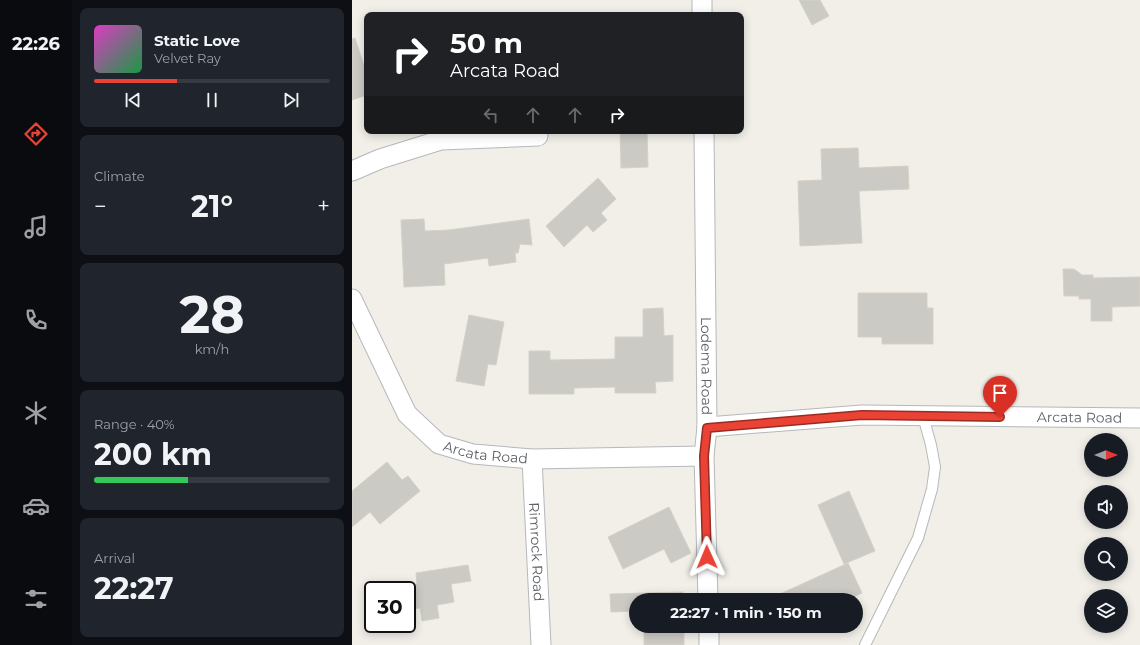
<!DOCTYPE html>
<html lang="en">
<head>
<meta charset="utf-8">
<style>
  :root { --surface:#171b24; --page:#20242c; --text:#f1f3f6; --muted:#9ea1a6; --line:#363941; --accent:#ea4335 }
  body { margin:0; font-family:Montserrat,sans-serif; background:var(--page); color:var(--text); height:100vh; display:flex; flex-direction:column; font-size:15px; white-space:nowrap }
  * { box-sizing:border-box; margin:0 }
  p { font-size:13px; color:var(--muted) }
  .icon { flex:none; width:22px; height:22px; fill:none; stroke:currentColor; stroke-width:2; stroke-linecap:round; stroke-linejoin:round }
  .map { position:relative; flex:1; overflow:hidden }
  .details { display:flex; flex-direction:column; gap:8px; padding:8px; background:#0d0f14; width:280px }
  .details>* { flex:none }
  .banner { position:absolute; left:12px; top:12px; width:380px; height:122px; border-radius:8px; box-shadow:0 2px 10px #0003; background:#202124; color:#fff; overflow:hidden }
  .needle { width:26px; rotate:90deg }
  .buttons { position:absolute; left:732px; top:433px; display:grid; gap:8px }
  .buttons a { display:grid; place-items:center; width:44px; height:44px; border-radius:50%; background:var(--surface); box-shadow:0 2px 10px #0003; font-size:20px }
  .speed { position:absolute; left:12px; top:581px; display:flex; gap:8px; font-size:20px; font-weight:700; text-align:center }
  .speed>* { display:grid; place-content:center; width:52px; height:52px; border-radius:50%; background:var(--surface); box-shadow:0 2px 10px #0003; line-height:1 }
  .speed .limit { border:2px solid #111; border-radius:6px; background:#fff; color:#111 }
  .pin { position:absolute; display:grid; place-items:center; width:34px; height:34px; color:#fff; margin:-41px -17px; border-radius:50% 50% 50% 0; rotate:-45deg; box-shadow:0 0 4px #0007 }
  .pin .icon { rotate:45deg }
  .me { position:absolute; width:44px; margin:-22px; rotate:359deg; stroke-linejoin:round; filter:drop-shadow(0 0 3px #0008) }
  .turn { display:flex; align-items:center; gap:14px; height:84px; padding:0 20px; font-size:18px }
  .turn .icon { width:52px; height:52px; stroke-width:2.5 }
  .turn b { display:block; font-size:28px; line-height:34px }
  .lanes { display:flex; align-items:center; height:38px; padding:0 20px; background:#0003; justify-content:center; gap:20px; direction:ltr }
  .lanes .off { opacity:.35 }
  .big { font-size:30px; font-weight:700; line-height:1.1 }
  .details .tile { flex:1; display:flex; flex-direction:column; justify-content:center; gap:6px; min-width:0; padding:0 14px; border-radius:8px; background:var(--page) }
  .details .dial { align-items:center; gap:0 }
  .dial b { font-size:52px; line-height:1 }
  .song { display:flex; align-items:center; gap:12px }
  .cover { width:48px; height:48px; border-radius:6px; background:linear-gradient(135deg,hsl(310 70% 55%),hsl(140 70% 35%)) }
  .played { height:4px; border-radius:2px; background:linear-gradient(90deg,var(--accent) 35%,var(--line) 35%) }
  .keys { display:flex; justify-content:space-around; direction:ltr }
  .heat { display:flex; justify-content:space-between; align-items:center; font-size:22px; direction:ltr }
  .charge { height:6px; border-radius:3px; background:linear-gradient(90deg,#34c759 40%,var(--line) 0) }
  .trip { position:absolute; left:277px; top:593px; width:234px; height:40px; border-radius:20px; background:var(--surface); box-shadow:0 2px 10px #0003; font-weight:700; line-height:40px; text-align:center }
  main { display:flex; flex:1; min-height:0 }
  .tab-bar { display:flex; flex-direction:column; width:72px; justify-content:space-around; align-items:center; background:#090b0e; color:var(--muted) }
  .tab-bar .icon { width:28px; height:28px }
  .tab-bar .active { color:var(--accent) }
  .tab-bar b { font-size:18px; color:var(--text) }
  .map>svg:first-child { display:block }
  .building { fill:#cccac5; stroke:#d6d1c6 }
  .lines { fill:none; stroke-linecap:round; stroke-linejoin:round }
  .lane-casing { stroke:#b5b8bc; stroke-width:12 }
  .street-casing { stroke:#b5b8bc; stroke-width:21 }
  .lane { stroke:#fff; stroke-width:10 }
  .street { stroke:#fff; stroke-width:19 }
  .route-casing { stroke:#982c22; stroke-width:10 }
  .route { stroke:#ea4335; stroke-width:7 }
  .labels { text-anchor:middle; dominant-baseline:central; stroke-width:3; stroke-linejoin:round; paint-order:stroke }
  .street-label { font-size:14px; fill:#5f6368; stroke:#fff }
</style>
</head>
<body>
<main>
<nav class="tab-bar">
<b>22:26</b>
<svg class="icon active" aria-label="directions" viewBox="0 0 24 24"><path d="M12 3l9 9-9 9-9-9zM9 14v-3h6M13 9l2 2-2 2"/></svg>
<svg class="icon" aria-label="music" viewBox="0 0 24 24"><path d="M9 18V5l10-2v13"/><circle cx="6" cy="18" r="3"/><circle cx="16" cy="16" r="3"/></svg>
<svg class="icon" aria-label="phone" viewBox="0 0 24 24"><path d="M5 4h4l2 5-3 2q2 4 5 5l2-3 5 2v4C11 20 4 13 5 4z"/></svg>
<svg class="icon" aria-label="climate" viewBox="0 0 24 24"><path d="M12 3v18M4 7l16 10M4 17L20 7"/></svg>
<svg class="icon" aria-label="car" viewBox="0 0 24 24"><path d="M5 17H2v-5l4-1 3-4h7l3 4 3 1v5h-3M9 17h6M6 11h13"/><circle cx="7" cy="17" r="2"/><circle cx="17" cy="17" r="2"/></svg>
<svg class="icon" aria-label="filters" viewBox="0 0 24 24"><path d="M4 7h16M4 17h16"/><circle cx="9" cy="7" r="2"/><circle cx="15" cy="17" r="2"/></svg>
</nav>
<section class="details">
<div class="tile">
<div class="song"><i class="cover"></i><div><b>Static Love</b><p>Velvet Ray</p></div></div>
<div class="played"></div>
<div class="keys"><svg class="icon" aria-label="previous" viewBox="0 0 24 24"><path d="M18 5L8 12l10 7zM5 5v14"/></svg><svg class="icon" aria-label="pause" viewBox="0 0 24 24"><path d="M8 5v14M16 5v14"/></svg><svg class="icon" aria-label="next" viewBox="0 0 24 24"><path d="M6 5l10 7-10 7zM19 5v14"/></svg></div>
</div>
<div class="tile"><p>Climate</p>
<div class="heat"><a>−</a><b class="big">21°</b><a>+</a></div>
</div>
<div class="tile dial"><b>28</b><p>km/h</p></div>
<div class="tile"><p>Range · 40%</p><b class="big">200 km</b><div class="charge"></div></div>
<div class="tile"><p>Arrival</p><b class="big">22:27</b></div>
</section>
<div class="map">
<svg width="788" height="645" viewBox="0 0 788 645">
  <rect width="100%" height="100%" fill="#f1efe8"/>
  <!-- building -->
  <g class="building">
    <path d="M 447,0 L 468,0 L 477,16 L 460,25 Z"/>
    <path d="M 3,38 L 15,75 L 15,95 L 0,100 L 0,39 Z"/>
    <path d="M 268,131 L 295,131 L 296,167 L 269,168 Z"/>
    <path d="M 506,148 L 507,168 L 556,166 L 557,189 L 507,191 L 510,243 L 448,246 L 446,181 L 470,180 L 469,149 Z"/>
    <path d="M 246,178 L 264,199 L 249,213 L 255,220 L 241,232 L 235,225 L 212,247 L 194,226 Z"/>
    <path d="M 72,219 L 73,231 L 97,230 L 177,219 L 180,245 L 168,244 L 166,253 L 163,253 L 164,262 L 137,266 L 136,258 L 92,264 L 93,285 L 52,287 L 49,220 Z"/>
    <path d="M 711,269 L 722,269 L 730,275 L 741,275 L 741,278 L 788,277 L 788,306 L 760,307 L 760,321 L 739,321 L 739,299 L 727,299 L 727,296 L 712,296 Z"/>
    <path d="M 506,293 L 575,293 L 575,308 L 581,308 L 581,344 L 530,344 L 530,337 L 506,337 Z"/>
    <path d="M 311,308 L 312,336 L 321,335 L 321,381 L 303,382 L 304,393 L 263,393 L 263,387 L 222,388 L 222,394 L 177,394 L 177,351 L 198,351 L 198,360 L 263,359 L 263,337 L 291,337 L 291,309 Z"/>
    <path d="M 117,315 L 152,322 L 144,365 L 136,364 L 132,386 L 104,381 Z"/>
    <path d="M 35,462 L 50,480 L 56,476 L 68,491 L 28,524 L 18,512 L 0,527 L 0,491 Z"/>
    <path d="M 497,491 L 523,551 L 492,564 L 466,505 Z"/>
    <path d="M 317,507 L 339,553 L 319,563 L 312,549 L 271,569 L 256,537 Z"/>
    <path d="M 496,563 L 510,593 L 495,600 L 415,600 Z"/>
    <path d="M 116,565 L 119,581 L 99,584 L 102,602 L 85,605 L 87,618 L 70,621 L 68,608 L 55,610 L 55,586 L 65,584 L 64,573 Z"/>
    <path d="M 331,592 L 331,600 L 284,600 L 284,611 L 259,612 L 258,594 Z"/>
    <rect x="292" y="626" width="40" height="19"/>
  </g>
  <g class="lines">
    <defs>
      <path id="lane" d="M 513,645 L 566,538 L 580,489 L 583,467 L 579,445 L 571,416"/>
      <g id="street">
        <path d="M 350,0 L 350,15"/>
        <path id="s1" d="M 352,131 L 355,427 L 352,456 L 356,600"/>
        <path d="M 0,171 L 28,159 L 89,140 L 186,136"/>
        <path id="s2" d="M 0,299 L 55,414 L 87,444 L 121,454 L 180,459 L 352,456"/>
        <path id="s3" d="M 355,427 L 510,415 L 788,418"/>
        <path id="s4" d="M 180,459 L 189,645"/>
        <path d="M 357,626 L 357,645"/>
      </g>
    </defs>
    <!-- lane casing -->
    <use href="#lane" class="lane-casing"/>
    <!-- street casing -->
    <use href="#street" class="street-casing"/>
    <!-- lane -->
    <use href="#lane" class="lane"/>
    <!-- street -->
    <use href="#street" class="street"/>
  </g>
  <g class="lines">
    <defs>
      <path id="route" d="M 355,557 L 352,456 L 355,428 L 510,415 L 648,417"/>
    </defs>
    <!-- route casing -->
    <use href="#route" class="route-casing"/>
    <!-- route -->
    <use href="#route" class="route"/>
  </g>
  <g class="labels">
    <!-- street labels -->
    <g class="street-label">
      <text stroke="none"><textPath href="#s1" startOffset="235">Lodema Road</textPath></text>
      <text stroke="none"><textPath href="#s3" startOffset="373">Arcata Road</textPath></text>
      <text stroke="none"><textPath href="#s2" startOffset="219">Arcata Road</textPath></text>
      <text stroke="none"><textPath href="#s4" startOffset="93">Rimrock Road</textPath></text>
    </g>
  </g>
</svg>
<div class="buttons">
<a><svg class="needle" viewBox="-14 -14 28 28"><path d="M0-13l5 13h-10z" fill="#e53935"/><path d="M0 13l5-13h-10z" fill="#9ea1a6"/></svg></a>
<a><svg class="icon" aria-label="sound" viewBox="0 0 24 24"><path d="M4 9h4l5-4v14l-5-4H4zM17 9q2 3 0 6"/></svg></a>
<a><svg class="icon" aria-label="search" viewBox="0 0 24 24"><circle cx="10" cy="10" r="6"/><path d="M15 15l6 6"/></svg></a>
<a><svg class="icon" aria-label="layers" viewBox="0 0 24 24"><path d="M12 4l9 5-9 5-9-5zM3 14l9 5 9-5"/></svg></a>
</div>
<div class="speed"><div class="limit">30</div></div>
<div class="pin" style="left:648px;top:417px;background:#d93025"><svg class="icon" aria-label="arrive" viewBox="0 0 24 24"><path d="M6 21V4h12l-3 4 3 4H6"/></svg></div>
<svg class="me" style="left:355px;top:557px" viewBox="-20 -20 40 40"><path d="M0-17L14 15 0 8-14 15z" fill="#ea4335" stroke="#fff" stroke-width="4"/></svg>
<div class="trip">22:27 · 1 min · 150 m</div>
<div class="banner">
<div class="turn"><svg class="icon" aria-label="right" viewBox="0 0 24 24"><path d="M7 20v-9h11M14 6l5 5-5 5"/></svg><div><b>50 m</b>Arcata Road</div></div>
<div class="lanes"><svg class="icon off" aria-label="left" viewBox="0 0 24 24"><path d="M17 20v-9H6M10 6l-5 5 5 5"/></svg><svg class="icon off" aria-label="ahead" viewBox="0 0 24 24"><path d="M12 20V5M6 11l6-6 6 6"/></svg><svg class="icon off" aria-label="ahead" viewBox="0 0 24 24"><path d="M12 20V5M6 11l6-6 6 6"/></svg><svg class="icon" aria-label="right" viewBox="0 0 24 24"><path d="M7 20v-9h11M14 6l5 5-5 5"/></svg></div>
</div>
</div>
</main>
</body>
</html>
